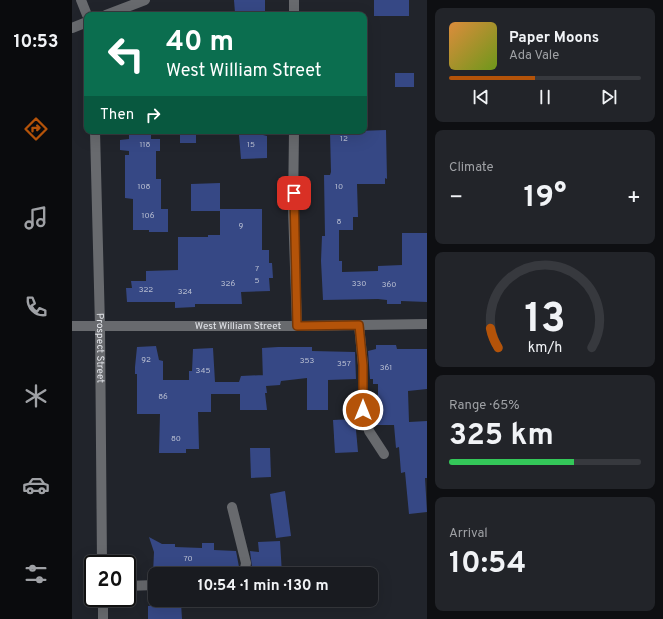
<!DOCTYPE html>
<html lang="en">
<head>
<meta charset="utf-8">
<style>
  :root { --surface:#191b20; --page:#222429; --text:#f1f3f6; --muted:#9fa1a5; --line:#37393e; --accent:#b45309 }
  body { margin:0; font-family:Overpass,sans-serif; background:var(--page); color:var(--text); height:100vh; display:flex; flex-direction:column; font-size:15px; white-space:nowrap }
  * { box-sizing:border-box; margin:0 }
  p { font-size:13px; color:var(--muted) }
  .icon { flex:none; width:22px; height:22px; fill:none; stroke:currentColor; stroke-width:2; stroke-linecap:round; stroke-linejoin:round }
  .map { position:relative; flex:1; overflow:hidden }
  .details { display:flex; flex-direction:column; gap:8px; padding:8px; background:#0e0f12; width:236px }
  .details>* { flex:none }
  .hud { position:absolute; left:12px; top:12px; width:283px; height:122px; border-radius:8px; box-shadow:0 4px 16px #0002,0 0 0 1px var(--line); background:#0b6e4f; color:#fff; overflow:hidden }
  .speed { position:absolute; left:12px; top:555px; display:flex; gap:8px; font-size:20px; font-weight:700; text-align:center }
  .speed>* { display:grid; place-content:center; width:52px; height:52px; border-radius:50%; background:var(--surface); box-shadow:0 4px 16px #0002,0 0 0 1px var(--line); line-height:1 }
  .speed .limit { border:2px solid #111; border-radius:6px; background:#fff; color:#111 }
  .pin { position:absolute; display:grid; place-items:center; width:34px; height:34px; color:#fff; margin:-17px; border-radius:8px; box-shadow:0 2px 6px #0006 }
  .me { position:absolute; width:44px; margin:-22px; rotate:0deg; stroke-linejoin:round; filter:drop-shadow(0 0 3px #0008) }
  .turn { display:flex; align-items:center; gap:14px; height:84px; padding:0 16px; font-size:18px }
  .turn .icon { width:52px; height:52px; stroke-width:2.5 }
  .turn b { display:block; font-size:28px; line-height:34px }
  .then { display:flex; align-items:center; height:38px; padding:0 16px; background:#0003; gap:8px; font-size:15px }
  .big { font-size:30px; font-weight:700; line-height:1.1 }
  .details .widget { flex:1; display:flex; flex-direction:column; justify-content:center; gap:6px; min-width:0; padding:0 14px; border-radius:8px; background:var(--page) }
  .details .dial { align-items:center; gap:0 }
  .dial svg { height:104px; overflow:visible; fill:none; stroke:var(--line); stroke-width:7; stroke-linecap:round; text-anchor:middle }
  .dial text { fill:var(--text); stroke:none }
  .song { display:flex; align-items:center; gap:12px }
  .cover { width:48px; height:48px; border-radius:6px; background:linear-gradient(135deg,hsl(30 70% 55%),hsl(80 70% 35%)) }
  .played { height:4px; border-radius:2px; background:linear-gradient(90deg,var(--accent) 45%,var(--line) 45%) }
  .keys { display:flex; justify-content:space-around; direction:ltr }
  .heat { display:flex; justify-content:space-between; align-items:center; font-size:22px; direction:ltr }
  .charge { height:6px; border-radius:3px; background:linear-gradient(90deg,#34c759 65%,var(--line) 0) }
  .trip { position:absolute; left:76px; top:567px; width:230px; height:40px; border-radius:8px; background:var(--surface); box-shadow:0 4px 16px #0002,0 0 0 1px var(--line); font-weight:700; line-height:40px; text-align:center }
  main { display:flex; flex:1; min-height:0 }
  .tab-bar { display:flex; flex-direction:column; width:72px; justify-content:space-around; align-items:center; background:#0a0b0d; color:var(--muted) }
  .tab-bar .icon { width:28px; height:28px }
  .tab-bar .selected { color:var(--accent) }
  .tab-bar b { font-size:18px; color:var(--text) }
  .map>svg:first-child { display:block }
  .building { fill:#364885 }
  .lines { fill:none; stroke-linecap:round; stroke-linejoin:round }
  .minor { stroke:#686a6e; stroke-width:10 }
  .route-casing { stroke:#753606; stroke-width:10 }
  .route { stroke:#b45309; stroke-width:7 }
  .labels { text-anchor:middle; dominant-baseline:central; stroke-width:4; stroke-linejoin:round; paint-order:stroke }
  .number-label { font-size:8px; fill:#b8bed1 }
  .street-label { font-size:10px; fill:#e3e5ea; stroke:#21242b }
</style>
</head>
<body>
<main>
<nav class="tab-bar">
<b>10:53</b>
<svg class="icon selected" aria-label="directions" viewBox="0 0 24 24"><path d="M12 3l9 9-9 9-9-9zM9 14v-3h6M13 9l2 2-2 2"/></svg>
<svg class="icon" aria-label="music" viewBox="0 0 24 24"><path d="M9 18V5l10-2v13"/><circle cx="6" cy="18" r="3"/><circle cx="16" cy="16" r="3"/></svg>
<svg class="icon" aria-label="phone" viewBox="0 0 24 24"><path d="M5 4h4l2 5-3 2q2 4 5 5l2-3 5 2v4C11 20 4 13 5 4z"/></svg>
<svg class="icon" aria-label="climate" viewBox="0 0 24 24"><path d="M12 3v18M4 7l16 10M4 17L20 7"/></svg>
<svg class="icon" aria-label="car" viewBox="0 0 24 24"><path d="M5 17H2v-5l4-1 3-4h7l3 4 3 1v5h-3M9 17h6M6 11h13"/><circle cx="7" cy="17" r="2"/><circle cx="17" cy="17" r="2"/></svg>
<svg class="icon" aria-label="filters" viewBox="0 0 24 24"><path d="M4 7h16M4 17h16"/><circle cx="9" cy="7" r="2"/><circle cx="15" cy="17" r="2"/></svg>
</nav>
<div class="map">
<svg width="355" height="619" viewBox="0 0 355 619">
  <rect width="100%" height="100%" fill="#21242b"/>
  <!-- building -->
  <g class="building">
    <path d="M 162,0 L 193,0 L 193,12 L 163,13 Z"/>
    <rect x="302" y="0" width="35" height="16"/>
    <rect x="323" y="73" width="19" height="14"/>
    <path d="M 314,130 L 315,179 L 313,178 L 313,184 L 285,184 L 286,217 L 281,217 L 281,230 L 267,230 L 267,261 L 270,261 L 270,272 L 306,271 L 306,266 L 330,265 L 330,233 L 355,233 L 355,302 L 329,301 L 329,304 L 315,304 L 315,300 L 306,299 L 251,300 L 249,261 L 250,236 L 253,236 L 252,175 L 258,175 L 259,172 L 258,132 Z"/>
    <rect x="108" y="131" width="16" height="12"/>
    <path d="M 57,134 L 79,134 L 79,139 L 88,139 L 88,151 L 84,151 L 84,179 L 89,179 L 89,209 L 96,209 L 96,232 L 77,232 L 77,230 L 61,230 L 61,199 L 53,198 L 53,155 L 57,155 L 57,151 L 48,150 L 48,140 L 57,139 Z"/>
    <path d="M 192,134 L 191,135 L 195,136 L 195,158 L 169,159 L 167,135 Z"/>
    <path d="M 148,183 L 148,209 L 190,209 L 190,250 L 197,250 L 197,263 L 200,263 L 201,278 L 197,278 L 198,291 L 169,292 L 170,304 L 123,304 L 123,307 L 103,308 L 103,302 L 55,302 L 54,288 L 60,288 L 59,281 L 74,281 L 74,271 L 106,270 L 106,237 L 136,237 L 136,235 L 148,235 L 148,211 L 119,211 L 119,184 Z"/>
    <path d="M 304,345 L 324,345 L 325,349 L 355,349 L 355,389 L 336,391 L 337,422 L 355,421 L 355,478 L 353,478 L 355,512 L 337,514 L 333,472 L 329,473 L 327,447 L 324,448 L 322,425 L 304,425 L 302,408 L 306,408 L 306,384 L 301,384 L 301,379 L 298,379 L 296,351 L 304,349 Z"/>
    <path d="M 84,346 L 87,360 L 91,361 L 91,380 L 117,380 L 117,371 L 120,371 L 121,349 L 141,348 L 143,382 L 167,382 L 169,376 L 191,375 L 191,381 L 190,348 L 206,347 L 240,347 L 240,351 L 283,352 L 284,379 L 256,380 L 256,410 L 235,410 L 235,378 L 209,381 L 208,385 L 194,386 L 195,393 L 193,393 L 195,410 L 168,410 L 168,394 L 139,394 L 139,412 L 126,412 L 127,449 L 114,449 L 114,453 L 87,453 L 88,414 L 65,414 L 65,374 L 63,374 L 63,367 L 65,347 Z"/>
    <path d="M 283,419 L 286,452 L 263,453 L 261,420 Z"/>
    <path d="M 178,448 L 198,448 L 199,477 L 179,478 Z"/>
    <path d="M 213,491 L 219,536 L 204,538 L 198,494 Z"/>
    <path d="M 77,537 L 90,544 L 103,544 L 103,547 L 130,548 L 130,543 L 142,543 L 142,550 L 164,551 L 167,567 L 159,566 L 159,572 L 130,571 L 129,574 L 81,574 L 82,552 Z"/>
    <path d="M 208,541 L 210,574 L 186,574 L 185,567 L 180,567 L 178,551 L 187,552 L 186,542 Z"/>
    <path d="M 109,603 L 110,619 L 76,619 L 76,606 Z"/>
  </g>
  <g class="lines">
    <!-- minor -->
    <g class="minor">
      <path d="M 9,0 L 15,15"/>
      <path d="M 34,15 L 73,0"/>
      <path d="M 222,15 L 222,0"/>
      <path d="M 0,28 L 15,22"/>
      <path id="s1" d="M 23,131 L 28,326 L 30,564"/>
      <path d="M 222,131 L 221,209 L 225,326"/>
      <path d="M 287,325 L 291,365 L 291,410 L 297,431 L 312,454"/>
      <path id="s2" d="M 0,326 L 225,326 L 355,324"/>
      <path d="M 160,507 L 174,563 L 172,574"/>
      <path d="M 55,586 L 83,585"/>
      <path d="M 31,598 L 31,619"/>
    </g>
  </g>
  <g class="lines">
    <defs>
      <path id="route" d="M 222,193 L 225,326 L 287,325 L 291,365 L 291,410"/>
    </defs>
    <!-- route casing -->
    <use href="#route" class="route-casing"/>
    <!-- route -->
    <use href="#route" class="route"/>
  </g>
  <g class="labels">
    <!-- number labels -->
    <g class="number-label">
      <text x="272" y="139">12</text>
      <text x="73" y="145">118</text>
      <text x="179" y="145">15</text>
      <text x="72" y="187">108</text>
      <text x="267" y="187">10</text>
      <text x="76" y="216">106</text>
      <text x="267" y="222">8</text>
      <text x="169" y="226">9</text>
      <text x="185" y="269">7</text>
      <text x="185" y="281">5</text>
      <text x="156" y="284">326</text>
      <text x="287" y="284">330</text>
      <text x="317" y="285">360</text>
      <text x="74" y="290">322</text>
      <text x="113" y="292">324</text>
      <text x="74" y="360">92</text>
      <text x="235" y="361">353</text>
      <text x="272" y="364">357</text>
      <text x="314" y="368">361</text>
      <text x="131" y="371">345</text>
      <text x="91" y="397">86</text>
      <text x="104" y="439">80</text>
      <text x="116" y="559">70</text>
    </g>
    <!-- street labels -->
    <g class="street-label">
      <text stroke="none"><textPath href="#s2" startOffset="166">West William Street</textPath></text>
      <text stroke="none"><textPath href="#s1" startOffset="217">Prospect Street</textPath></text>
    </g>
  </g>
</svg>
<div class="speed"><div class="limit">20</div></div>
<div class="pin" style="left:222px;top:193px;background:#d93025"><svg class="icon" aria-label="arrive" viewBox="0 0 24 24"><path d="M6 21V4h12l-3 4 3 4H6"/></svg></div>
<svg class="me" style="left:291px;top:410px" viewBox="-20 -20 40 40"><circle r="17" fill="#b45309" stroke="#fff" stroke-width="3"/><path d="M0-11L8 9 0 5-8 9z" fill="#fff"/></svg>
<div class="trip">10:54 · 1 min · 130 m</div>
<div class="hud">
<div class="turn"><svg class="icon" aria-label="left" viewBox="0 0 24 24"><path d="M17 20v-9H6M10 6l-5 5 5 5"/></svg><div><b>40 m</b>West William Street</div></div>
<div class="then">Then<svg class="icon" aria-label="right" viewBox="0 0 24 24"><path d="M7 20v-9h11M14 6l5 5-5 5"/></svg></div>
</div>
</div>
<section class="details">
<div class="widget">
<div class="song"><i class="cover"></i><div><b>Paper Moons</b><p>Ada Vale</p></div></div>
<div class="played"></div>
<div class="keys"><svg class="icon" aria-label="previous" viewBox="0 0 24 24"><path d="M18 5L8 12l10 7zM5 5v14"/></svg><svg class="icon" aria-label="pause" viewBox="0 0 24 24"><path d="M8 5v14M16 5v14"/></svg><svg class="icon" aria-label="next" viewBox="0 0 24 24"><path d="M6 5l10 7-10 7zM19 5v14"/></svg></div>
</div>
<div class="widget"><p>Climate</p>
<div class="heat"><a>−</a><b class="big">19°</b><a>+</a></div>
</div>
<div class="widget dial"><svg viewBox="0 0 100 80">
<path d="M14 69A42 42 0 1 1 86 69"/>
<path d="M14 69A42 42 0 0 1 8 54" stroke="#b45309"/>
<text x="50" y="56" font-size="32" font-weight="700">13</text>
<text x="50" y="72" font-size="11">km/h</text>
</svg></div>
<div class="widget"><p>Range · 65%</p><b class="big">325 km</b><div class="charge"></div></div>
<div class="widget"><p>Arrival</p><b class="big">10:54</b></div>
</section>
</main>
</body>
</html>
